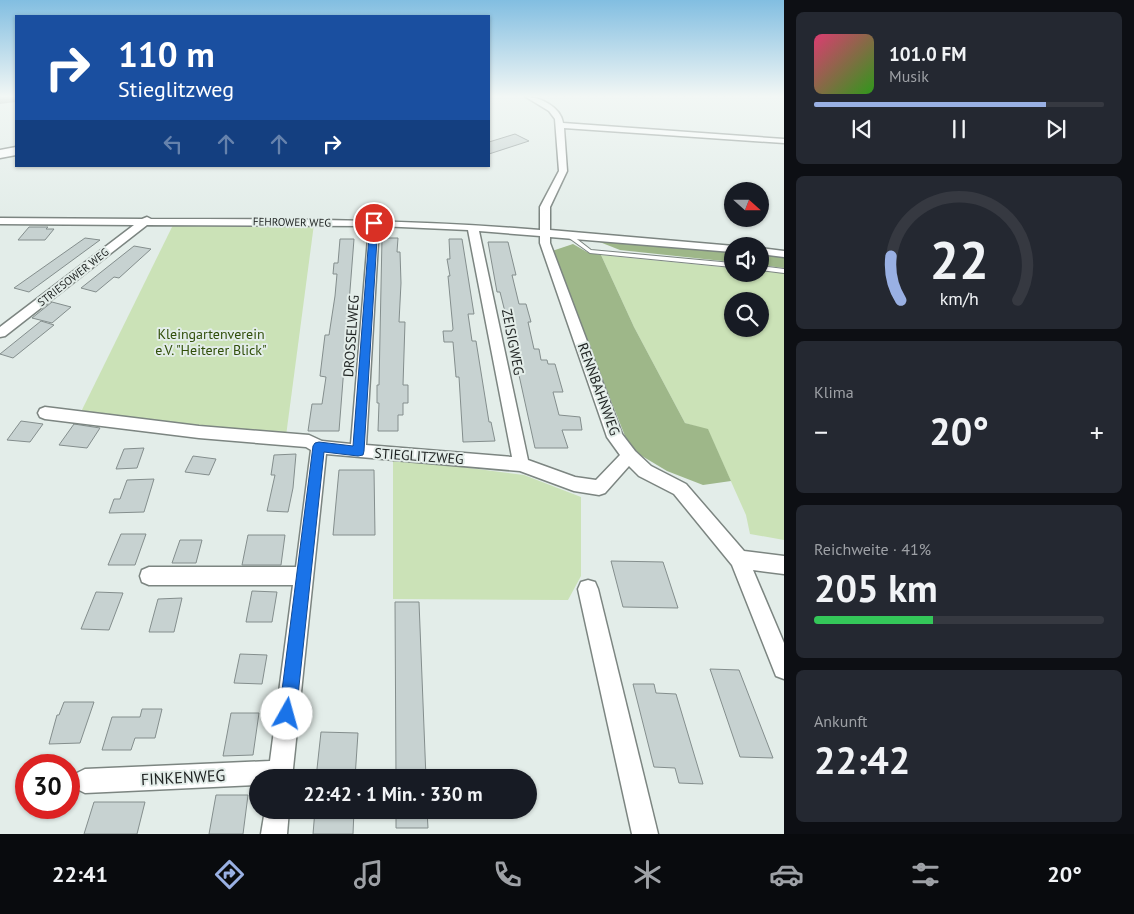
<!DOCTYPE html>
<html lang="de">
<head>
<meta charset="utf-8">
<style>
  :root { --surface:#171b24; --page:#242831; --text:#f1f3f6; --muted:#9ea1a6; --line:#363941; --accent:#99b0e3 }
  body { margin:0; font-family:"PT Sans",sans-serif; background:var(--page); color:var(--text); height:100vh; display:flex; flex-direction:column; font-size:19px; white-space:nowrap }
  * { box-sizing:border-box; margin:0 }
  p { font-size:16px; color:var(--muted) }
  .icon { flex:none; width:28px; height:28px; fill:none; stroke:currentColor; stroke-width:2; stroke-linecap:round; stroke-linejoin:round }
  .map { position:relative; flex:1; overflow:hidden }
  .drawer { display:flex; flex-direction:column; gap:12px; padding:12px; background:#0d0f14; width:350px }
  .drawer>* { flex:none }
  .top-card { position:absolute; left:15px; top:15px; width:475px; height:152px; border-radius:0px; box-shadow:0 1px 4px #0004; background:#1a4fa0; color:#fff; overflow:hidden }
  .needle { width:32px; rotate:111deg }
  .controls { position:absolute; left:724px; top:182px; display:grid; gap:10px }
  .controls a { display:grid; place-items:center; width:45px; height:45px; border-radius:50%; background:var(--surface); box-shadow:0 1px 4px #0004; font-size:25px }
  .speed { position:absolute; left:15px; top:754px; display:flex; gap:10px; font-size:25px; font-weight:700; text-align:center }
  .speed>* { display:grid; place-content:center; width:65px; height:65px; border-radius:50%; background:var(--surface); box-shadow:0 1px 4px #0004; line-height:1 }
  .speed .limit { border:8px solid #d22; background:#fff; color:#111 }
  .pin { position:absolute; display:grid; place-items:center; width:42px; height:42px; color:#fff; margin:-21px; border:2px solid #fff; border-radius:50%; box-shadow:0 1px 5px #0007 }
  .me { position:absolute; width:55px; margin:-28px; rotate:7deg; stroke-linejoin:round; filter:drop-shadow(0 0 4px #0008) }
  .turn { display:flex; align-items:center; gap:18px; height:105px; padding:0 20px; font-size:22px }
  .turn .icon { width:65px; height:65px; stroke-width:2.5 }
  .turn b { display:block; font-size:35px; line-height:42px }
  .lanes { display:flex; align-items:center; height:48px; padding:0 20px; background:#0003; justify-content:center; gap:25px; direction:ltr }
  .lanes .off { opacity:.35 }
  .big { font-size:38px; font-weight:700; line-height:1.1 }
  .drawer .tile { flex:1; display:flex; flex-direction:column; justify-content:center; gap:8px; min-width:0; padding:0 18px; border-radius:8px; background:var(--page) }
  .drawer .dial { align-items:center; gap:0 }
  .dial svg { height:130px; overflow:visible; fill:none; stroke:var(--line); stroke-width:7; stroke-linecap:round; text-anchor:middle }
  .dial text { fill:var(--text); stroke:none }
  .song { display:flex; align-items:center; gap:15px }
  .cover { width:60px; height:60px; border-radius:8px; background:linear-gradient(135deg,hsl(340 70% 55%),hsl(110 70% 35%)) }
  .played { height:5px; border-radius:2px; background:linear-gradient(90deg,var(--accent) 80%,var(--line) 80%) }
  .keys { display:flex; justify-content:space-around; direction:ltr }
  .heat { display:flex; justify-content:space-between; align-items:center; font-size:28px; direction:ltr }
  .charge { height:8px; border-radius:4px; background:linear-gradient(90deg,#34c759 41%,var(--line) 0) }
  .trip { position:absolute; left:249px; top:769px; width:288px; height:50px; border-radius:25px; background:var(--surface); box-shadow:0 1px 4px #0004; font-weight:700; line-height:50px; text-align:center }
  .menu { display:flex; height:80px; justify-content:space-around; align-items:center; background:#090b0e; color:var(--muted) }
  .menu .icon { width:35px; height:35px }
  .menu .active { color:var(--accent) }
  .menu b { font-size:22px; color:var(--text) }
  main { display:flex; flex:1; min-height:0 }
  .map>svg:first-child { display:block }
  .green { fill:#cbe2b7; fill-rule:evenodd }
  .forest { fill:#9eb789 }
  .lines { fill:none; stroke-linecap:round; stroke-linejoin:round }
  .taxiway { fill:#8c9491; fill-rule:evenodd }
  .building { fill:#c7d2d1; stroke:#848e8d }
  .lane-casing { stroke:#7c8581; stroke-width:2 }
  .street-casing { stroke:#7c8581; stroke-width:3 }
  .secondary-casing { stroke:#7c8581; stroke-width:3 }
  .lane { fill:#fff; fill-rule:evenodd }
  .street { fill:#fff; fill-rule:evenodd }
  .secondary { fill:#fff; fill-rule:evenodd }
  .route { fill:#1a73e8; stroke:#114b97 }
  .labels { text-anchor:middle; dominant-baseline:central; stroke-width:4; stroke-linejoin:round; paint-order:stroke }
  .far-street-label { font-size:11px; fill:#1d2120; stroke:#e3ede9 }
  .park-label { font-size:14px; fill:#314f0a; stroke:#e3ede9 }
  .street-label { font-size:14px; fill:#1d2120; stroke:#e3ede9 }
  .near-street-label { font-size:16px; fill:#1d2120; stroke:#e3ede9 }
</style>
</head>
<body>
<main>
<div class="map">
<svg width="784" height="834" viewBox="0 0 784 834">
  <rect width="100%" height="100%" fill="#e3ede9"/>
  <!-- green -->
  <g class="green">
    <path d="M 314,224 L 286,436 L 78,418 L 173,225 Z"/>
    <path d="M 601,255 L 732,268 L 732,274 L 760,274 L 760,271 L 784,273 L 784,540 L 750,534 L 746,515 L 708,430 L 685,423 L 634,327 ZM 732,301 L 760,301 L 760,329 L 732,329 Z"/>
    <path d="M 393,458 L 524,475 L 581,497 L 581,576 L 568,600 L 393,599 Z"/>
  </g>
  <!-- forest -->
  <g class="forest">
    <path d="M 592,239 L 732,252 L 732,262 L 620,250 Z"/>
    <path d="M 573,244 L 587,252 L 601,255 L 634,327 L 685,423 L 708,429 L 731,481 L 703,485 L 667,471 L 637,453 L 625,436 L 552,251 Z"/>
    <path d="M 760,254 L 784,256 L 784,268 L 760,265 Z"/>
  </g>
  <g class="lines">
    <!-- taxiway -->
    <path class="taxiway" d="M 0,97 L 16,97 L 16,102 L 0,104 Z"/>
  </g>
  <!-- building -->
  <g class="building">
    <path d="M 515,134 L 529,141 L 489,154 L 489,142 Z"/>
    <path d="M 29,227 L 48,227 L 46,229 L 54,229 L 45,240 L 18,240 Z"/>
    <path d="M 85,238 L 100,240 L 29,292 L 14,288 Z"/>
    <path d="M 382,238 L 398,238 L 397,252 L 400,252 L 401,283 L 399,322 L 405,322 L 403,385 L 408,385 L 408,403 L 403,403 L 403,415 L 398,415 L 398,431 L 378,431 L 379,403 L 377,403 L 377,385 L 379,385 Z"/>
    <path d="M 340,239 L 354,239 L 339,431 L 308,431 L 312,404 L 322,404 L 326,377 L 320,376 L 325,335 L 329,335 L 335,296 L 337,274 L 333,274 L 334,263 L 338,263 Z"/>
    <path d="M 449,239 L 462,239 L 474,314 L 468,314 L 472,341 L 476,341 L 489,422 L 491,422 L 495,441 L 463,442 L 459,377 L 456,377 L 453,342 L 444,342 L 443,331 L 452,331 L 453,329 L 448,276 L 450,276 L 447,259 L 450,259 Z"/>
    <path d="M 488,242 L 508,242 L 516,275 L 512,275 L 518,300 L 519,304 L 526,304 L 531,322 L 528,322 L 534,349 L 539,349 L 541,360 L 547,360 L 548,364 L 555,364 L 563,392 L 553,392 L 559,415 L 580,417 L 582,430 L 562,430 L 568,448 L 535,448 L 506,316 L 500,292 L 497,292 Z"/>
    <path d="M 134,246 L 151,249 L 119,278 L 114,277 L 96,292 L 81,288 Z"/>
    <path d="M 52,302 L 71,307 L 52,323 L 32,318 Z"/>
    <path d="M 41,321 L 54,325 L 13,358 L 0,354 Z"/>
    <path d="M 21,421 L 43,424 L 30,442 L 7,440 Z"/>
    <path d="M 74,424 L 100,428 L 87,448 L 59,445 Z"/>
    <path d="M 144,448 L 137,468 L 116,469 L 124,449 Z"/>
    <path d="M 296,454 L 293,488 L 288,512 L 267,511 L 275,475 L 271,475 L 274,455 Z"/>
    <path d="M 193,456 L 216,459 L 209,475 L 185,472 Z"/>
    <path d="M 339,470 L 374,470 L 375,535 L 333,535 Z"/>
    <path d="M 154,479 L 144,512 L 109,513 L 114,499 L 120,499 L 127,480 Z"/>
    <path d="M 121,534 L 146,534 L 135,565 L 108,565 Z"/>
    <path d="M 248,535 L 285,535 L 281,565 L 242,565 Z"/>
    <path d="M 180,540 L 202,540 L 196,563 L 172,563 Z"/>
    <path d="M 611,561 L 663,562 L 678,608 L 623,607 Z"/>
    <path d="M 252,591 L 277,592 L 272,622 L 246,622 Z"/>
    <path d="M 96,592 L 123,593 L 109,630 L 81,629 Z"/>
    <path d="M 182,598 L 174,632 L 149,632 L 158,599 Z"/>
    <path d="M 395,602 L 419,602 L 426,778 L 396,778 Z"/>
    <path d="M 240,654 L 267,655 L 262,684 L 234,683 Z"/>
    <path d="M 710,669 L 739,670 L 773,758 L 740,757 Z"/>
    <path d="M 633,684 L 654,684 L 656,693 L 676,694 L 703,784 L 679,783 L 675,768 L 654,767 Z"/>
    <path d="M 64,702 L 94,702 L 80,743 L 49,744 L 57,715 L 59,715 Z"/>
    <path d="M 142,709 L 162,709 L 155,738 L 135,738 L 131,750 L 102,750 L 112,717 L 140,717 Z"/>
    <path d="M 231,713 L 259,713 L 253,755 L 223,756 Z"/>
    <path d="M 321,732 L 358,733 L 355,778 L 316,778 Z"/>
    <path d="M 216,795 L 248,795 L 243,834 L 209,834 Z"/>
    <path d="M 94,802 L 145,802 L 137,834 L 84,834 Z"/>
    <path d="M 315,810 L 354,810 L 353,834 L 313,834 Z"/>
    <path d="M 396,810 L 427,810 L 428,828 L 396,828 Z"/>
  </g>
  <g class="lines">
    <defs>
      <g id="lane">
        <path d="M 565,233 L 569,233 L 591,250 L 732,263 L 732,267 L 590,253 L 565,235 Z"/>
        <path d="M 760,266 L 784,269 L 784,273 L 760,270 Z"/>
      </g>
      <g id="street">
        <path d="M 526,97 C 540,97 561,107 563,123 L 784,139 L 784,143 L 564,128 L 567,171 L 550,207 L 550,230 L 734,246 L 732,252 L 550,237 L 550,243 L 622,434 L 635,451 L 651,466 L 686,484 L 744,551 L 784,556 L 784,574 L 753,570 L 784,643 L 784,679 L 776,676 L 732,565 L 674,494 L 639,476 L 629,466 L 605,493 L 599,495 L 574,491 L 520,471 L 326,454 L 292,778 L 258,778 L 258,785 L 85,793 L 77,789 L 73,781 L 77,773 L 85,769 L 270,761 L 293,585 L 149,585 L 142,582 L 140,576 L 142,570 L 149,567 L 296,567 L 311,450 L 306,447 L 199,438 L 45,419 L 40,417 L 38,413 L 40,409 L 45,407 L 199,426 L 309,435 L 322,441 L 351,444 L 369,226 L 147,225 L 5,336 L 0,337 L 0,327 L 134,225 L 0,224 L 0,218 L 142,219 L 147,217 L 151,219 C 281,219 410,219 540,230 L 540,207 L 559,171 L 555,119 L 549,111 ZM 379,226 L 468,230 L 512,457 L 366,445 ZM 479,231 L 540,236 L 540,243 L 607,437 L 620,455 L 596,480 L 575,477 L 528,460 Z"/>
        <path d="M 760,248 L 784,251 L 784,257 L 760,254 Z"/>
        <path d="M 588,580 L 595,582 L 598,589 L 658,834 L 632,834 L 578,589 L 581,582 Z"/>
        <path d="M 265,810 L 289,810 L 287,834 L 261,834 Z"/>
      </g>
      <path id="secondary" d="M 16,147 L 16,155 L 0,158 L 0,150 Z"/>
    </defs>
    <!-- lane casing -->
    <use href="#lane" class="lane-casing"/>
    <!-- street casing -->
    <use href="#street" class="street-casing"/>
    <!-- secondary casing -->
    <use href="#secondary" class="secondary-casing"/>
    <!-- lane -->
    <use href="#lane" class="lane"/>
    <!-- street -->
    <use href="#street" class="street"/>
    <!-- secondary -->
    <use href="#secondary" class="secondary"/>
  </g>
  <!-- sky -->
  <linearGradient id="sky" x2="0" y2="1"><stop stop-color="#82bee1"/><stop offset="0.45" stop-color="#f2f7f5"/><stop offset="1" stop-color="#f2f7f5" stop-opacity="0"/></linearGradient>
  <rect width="784" height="214" fill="url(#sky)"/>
  <!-- route -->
  <path class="route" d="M 374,220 L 378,223 L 364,451 L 363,455 L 358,456 L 324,452 L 296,714 L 293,719 L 287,722 L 281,719 L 279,714 L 313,446 L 315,443 L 319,442 L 353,446 L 370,223 Z"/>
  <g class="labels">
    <!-- far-street labels -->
    <g class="far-street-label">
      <text transform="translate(292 222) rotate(1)">FEHROWER WEG</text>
      <text transform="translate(73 277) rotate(-38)">STRIESOWER WEG</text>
    </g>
    <!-- park labels -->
    <g class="park-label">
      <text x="211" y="334">Kleingartenverein<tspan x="211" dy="16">e.V. "Heiterer Blick"</tspan></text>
    </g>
    <!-- street labels -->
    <g class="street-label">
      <text transform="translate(351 336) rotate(-86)">DROSSELWEG</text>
      <text transform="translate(513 342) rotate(79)">ZEISIGWEG</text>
      <text transform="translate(599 389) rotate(70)">RENNBAHNWEG</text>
      <text transform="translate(419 456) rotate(4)">STIEGLITZWEG</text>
    </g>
    <!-- near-street labels -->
    <g class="near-street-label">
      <text transform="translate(183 777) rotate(-3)">FINKENWEG</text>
    </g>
  </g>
</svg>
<div class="controls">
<a><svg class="needle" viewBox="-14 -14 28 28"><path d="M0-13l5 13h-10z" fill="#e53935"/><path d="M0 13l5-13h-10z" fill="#9ea1a6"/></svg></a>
<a><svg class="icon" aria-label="sound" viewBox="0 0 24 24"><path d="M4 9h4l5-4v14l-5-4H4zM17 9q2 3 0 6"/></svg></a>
<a><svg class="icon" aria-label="search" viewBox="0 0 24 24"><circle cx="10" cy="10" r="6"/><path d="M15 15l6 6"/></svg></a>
</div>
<div class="speed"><div class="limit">30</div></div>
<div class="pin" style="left:374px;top:223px;background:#d93025"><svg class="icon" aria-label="arrive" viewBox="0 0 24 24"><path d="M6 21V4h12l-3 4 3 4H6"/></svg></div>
<svg class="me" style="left:287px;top:714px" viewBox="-20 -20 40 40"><circle r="19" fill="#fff"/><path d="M0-13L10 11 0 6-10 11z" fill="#1a73e8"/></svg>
<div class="trip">22:42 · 1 Min. · 330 m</div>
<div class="top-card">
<div class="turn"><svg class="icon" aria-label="right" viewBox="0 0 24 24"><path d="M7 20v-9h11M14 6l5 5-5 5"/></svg><div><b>110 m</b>Stieglitzweg</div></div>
<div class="lanes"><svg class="icon off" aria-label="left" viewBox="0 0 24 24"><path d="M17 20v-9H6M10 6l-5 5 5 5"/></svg><svg class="icon off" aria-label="ahead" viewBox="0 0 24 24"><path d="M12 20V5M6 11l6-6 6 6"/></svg><svg class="icon off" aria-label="ahead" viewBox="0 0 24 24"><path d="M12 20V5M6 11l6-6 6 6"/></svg><svg class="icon" aria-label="right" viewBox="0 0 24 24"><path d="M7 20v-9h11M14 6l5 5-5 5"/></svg></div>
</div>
</div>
<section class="drawer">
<div class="tile">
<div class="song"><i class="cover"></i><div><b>101.0 FM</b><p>Musik</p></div></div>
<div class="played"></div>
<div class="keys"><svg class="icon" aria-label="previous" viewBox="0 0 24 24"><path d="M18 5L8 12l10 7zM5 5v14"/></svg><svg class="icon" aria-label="pause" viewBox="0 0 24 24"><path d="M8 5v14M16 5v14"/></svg><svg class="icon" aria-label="next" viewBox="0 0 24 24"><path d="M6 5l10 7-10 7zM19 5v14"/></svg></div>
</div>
<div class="tile dial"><svg viewBox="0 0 100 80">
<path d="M14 69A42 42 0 1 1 86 69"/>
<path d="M14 69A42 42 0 0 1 8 42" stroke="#99b0e3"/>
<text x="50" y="56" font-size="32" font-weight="700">22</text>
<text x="50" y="72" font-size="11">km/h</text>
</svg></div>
<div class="tile"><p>Klima</p>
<div class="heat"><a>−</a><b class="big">20°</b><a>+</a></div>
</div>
<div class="tile"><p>Reichweite · 41%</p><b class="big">205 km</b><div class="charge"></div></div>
<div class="tile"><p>Ankunft</p><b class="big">22:42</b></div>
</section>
</main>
<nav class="menu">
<b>22:41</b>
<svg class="icon active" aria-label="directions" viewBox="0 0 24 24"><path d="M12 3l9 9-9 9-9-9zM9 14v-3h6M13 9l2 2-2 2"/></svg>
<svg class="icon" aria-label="music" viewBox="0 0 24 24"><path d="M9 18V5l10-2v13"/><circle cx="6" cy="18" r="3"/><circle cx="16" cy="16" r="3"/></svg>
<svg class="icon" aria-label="phone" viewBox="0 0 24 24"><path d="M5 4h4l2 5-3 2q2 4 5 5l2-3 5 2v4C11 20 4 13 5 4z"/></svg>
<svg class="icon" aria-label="climate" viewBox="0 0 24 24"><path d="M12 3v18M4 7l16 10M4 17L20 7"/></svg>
<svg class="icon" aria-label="car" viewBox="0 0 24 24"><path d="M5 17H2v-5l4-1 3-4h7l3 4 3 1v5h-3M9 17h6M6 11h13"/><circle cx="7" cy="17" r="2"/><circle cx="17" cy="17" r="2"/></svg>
<svg class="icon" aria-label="filters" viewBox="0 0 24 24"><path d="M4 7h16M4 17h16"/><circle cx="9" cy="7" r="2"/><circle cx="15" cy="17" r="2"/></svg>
<b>20°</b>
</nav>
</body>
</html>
